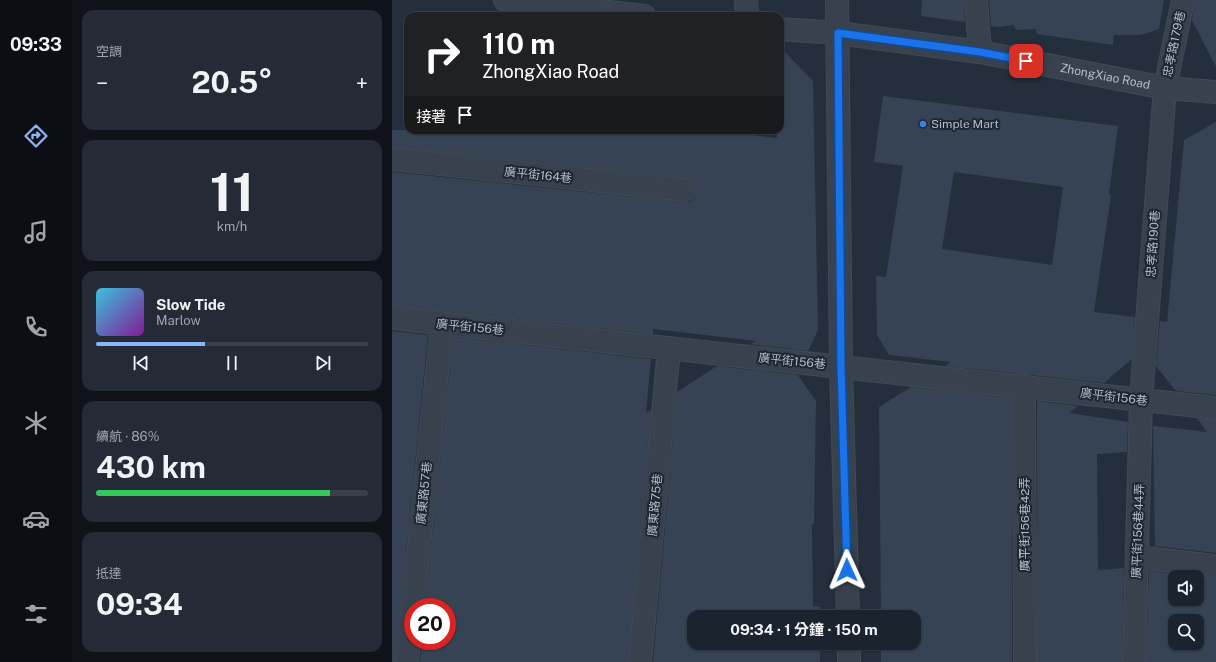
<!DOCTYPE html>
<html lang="zh-TW">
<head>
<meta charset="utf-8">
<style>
  :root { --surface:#1b232e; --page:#242b36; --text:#f1f3f6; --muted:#a0a4aa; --line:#39404a; --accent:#8ab4f8 }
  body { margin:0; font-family:"Public Sans","Noto Sans TC",sans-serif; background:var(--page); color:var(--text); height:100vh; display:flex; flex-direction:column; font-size:15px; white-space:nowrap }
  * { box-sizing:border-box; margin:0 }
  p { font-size:13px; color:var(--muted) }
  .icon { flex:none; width:22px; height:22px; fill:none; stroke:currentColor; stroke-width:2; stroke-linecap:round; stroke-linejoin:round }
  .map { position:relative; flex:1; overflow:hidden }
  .drawer { display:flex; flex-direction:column; gap:10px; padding:10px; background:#0f1319; width:320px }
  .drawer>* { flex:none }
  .guide { position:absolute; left:12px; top:12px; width:380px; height:122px; border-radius:12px; box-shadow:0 1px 3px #0004,0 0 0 1px var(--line); background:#202124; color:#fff; overflow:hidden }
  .tools { position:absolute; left:776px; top:570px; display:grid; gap:8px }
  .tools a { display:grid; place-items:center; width:36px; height:36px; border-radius:8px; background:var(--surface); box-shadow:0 1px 3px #0004,0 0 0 1px var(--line); font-size:20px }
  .speed { position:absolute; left:12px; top:598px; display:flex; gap:8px; font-size:20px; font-weight:700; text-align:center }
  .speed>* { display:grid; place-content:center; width:52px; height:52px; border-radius:50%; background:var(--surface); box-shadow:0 1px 3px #0004,0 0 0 1px var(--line); line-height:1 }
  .speed .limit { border:6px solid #d22; background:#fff; color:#111 }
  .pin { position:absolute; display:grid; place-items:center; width:34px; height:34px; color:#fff; margin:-17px; border-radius:8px; box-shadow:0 2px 6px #0006 }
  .me { position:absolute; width:44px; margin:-22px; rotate:359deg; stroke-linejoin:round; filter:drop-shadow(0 0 3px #0008) }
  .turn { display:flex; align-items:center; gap:14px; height:84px; padding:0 12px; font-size:18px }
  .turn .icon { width:52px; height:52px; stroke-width:2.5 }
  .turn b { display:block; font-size:28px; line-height:34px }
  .then { display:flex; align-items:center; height:38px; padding:0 12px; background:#0003; gap:8px; font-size:15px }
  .big { font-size:30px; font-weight:700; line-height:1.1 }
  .drawer .tile { flex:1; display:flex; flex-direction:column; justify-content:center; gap:6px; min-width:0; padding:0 14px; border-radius:12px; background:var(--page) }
  .drawer .dial { align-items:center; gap:0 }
  .dial b { font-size:52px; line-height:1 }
  .song { display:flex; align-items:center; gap:12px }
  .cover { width:48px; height:48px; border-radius:6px; background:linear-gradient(135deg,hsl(190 70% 55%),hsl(290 70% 35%)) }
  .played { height:4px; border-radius:2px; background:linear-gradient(90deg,var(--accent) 40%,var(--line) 40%) }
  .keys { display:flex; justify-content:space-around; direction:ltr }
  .heat { display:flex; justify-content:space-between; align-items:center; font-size:22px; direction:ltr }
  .charge { height:6px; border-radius:3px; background:linear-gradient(90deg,#34c759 86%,var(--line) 0) }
  .trip { position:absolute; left:295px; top:610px; width:234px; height:40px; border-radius:12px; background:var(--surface); box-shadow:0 1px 3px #0004,0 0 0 1px var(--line); font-weight:700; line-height:40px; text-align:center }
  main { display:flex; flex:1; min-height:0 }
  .tabs { display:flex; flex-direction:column; width:72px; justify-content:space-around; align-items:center; background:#0b0e12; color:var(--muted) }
  .tabs .icon { width:28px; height:28px }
  .tabs .active { color:var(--accent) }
  .tabs b { font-size:18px; color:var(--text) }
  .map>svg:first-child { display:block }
  .building { fill:#364354; fill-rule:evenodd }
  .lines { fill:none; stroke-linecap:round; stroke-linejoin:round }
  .minor-casing { stroke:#414a57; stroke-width:24 }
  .minor { stroke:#38414e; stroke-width:22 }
  .route-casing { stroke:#114b97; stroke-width:10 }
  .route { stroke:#1a73e8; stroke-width:7 }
  .shop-dot { fill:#3f7fe0; stroke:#1d2633; stroke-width:1.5 }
  .labels { text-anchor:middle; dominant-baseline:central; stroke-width:4; stroke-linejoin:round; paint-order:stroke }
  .street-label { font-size:12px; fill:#b4bcc9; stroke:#1d2633 }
  .poi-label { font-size:12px; fill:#b4bcc9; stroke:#1d2633; text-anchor:start }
</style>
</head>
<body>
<main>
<nav class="tabs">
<b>09:33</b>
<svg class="icon active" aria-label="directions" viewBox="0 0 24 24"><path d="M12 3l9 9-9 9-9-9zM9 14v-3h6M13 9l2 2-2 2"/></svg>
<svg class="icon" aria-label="music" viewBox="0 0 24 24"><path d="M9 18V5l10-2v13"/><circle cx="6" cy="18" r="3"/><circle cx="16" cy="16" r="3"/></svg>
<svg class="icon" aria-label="phone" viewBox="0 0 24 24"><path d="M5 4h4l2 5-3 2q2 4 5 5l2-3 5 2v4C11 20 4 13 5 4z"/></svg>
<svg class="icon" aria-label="climate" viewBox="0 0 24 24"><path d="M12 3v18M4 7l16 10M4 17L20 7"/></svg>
<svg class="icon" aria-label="car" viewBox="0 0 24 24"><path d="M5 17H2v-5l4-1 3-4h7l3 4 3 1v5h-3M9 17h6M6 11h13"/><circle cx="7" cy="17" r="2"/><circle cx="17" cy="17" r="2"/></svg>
<svg class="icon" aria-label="filters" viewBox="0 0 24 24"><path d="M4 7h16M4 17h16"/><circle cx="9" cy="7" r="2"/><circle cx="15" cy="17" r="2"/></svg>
</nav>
<section class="drawer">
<div class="tile"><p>空調</p>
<div class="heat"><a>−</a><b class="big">20.5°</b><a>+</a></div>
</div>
<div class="tile dial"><b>11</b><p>km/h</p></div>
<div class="tile">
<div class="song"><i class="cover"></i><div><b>Slow Tide</b><p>Marlow</p></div></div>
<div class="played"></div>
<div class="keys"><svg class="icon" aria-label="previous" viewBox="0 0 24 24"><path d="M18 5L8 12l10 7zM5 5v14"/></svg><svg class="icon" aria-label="pause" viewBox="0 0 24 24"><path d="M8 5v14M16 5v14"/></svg><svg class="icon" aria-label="next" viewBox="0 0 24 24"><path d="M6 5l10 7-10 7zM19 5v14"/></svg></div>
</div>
<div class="tile"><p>續航 · 86%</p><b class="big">430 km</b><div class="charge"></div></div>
<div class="tile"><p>抵達</p><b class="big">09:34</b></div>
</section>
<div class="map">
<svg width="824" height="662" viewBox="0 0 824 662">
  <rect width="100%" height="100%" fill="#242f3e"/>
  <!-- building -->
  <g class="building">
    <path d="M 530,0 L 572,0 L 573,22 L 529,16 Z"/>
    <path d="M 597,0 L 772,0 L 767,29 L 749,35 L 722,35 L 721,45 L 645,34 L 644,29 L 624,30 L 622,25 L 606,27 L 599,26 Z"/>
    <path d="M 803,0 L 824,0 L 824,67 L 800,20 Z"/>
    <path d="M 388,47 L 421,81 L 426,330 L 416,351 L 358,344 L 364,341 L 261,329 L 261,334 L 0,306 L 0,172 L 292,202 L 298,202 L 303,198 L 305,191 L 304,185 L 301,180 L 294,178 L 0,147 L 0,130 L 319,130 L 385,138 L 384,130 L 388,130 Z"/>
    <path d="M 491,96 L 726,126 L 717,194 L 719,195 L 702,312 L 743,317 L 740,359 L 712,383 L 553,366 L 559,362 L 497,355 L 485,335 L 484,276 L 494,277 L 511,166 L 482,162 ZM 562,172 L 671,187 L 660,265 L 550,249 Z"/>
    <path d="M 824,122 L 824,395 L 784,391 L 764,366 L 768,321 L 775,322 L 792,140 Z"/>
    <path d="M 0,331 L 36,335 L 3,662 L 0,662 Z"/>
    <path d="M 61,337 L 259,359 L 254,413 L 259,410 L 236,662 L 28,662 L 30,641 L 55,641 L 55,607 L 33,607 Z"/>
    <path d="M 325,366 L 406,375 L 424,401 L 422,524 L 420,524 L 421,606 L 428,607 L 428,617 L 302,617 L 302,643 L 428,643 L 428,662 L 261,662 L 285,392 Z"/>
    <path d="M 519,387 L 620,398 L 620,662 L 489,662 L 489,643 L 522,643 L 522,617 L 489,617 L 487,407 Z"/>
    <path d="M 645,401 L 686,406 L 677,413 L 736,422 L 735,452 L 705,454 L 706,570 L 732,568 L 730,662 L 645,662 Z"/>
    <path d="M 805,418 L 824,420 L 824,553 L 763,546 L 761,426 L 815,432 Z"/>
    <path d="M 757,571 L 824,578 L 824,662 L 754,662 ZM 783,577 L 805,577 L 805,599 L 783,599 ZM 783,621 L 805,621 L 805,643 L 783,643 Z"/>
  </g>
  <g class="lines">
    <defs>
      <g id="minor">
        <path d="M 113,0 L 252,16"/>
        <path d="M 354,0 L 355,16"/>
        <path d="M 445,0 L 449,366 L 456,617"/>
        <path d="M 584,0 L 588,52"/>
        <path id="s1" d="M 388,29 L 446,33 L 588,52 L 773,88 L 824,92"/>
        <path d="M 0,159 L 293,190"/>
        <path d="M 0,318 L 824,408"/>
        <path d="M 632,386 L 633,662"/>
        <path d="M 745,557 L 824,566"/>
        <path d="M 457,643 L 457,662"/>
        <path d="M 15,662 L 50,324"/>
        <path d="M 248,662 L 277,348"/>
        <path d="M 742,662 L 749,400 L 773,88 L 791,0"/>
      </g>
    </defs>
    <!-- minor casing -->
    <use href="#minor" class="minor-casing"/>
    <!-- minor -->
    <use href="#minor" class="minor"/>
  </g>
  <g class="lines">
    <defs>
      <path id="route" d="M 455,570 L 449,366 L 446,33 L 588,52 L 634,61"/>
    </defs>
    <!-- route casing -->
    <use href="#route" class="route-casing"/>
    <!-- route -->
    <use href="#route" class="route"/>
  </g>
  <!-- markers -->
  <circle class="shop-dot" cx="531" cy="124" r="4"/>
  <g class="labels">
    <!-- street labels -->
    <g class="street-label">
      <text transform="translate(782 44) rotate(-78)">忠孝路179巷</text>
      <text stroke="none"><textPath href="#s1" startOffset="329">ZhongXiao Road</textPath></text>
      <text transform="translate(146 175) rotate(6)">廣平街164巷</text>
      <text transform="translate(761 244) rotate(-86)">忠孝路190巷</text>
      <text transform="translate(78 327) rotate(6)">廣平街156巷</text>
      <text transform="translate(400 361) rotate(6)">廣平街156巷</text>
      <text transform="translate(722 397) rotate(7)">廣平街156巷</text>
      <text transform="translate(32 493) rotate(-84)">廣東路57巷</text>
      <text transform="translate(263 505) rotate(-85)">廣東路75巷</text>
      <text transform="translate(633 524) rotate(-90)">廣平街156巷42弄</text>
      <text transform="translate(746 531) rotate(-88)">廣平街156巷44弄</text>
    </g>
    <!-- poi labels -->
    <g class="poi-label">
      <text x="539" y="124">Simple Mart</text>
    </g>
  </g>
</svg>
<div class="tools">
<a><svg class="icon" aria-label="sound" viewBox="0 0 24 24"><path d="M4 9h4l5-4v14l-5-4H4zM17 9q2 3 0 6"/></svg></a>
<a><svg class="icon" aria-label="search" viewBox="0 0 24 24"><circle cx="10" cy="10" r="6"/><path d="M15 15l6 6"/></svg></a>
</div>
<div class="speed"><div class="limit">20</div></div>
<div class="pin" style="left:634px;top:61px;background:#d93025"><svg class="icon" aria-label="arrive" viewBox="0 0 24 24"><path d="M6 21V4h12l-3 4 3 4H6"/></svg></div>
<svg class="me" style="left:455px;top:570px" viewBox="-20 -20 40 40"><path d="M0-17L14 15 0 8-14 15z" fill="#1a73e8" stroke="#fff" stroke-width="4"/></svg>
<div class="trip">09:34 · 1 分鐘 · 150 m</div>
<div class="guide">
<div class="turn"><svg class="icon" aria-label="right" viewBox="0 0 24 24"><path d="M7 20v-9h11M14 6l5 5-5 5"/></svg><div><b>110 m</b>ZhongXiao Road</div></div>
<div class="then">接著<svg class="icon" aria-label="arrive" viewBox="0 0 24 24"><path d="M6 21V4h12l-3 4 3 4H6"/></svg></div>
</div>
</div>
</main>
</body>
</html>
